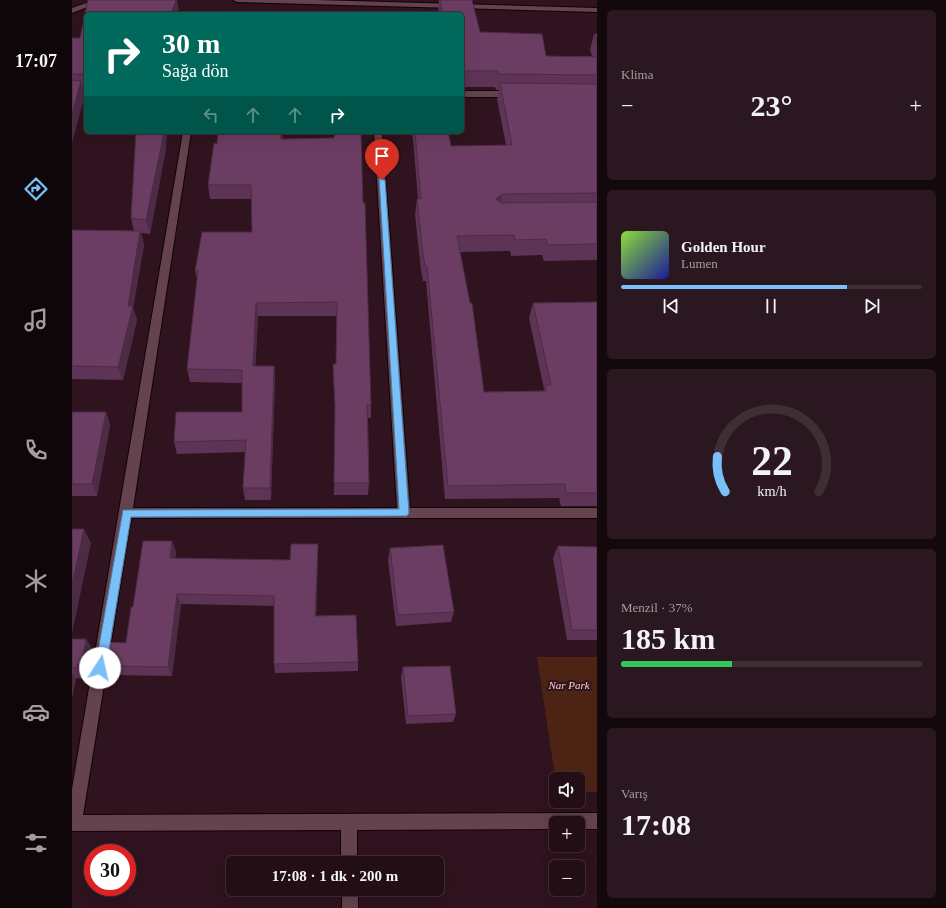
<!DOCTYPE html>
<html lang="tr">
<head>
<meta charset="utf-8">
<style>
  :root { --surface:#230e16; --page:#2b171f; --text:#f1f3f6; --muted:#a39ca1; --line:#402e35; --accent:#79bff8 }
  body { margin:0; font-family:Georgia,serif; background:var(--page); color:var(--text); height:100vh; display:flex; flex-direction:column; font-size:15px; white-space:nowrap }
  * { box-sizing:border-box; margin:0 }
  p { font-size:13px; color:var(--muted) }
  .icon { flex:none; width:22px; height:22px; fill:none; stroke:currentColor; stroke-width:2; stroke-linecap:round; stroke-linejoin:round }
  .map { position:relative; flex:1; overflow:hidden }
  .sheet { display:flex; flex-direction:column; gap:10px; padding:10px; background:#13080c; width:349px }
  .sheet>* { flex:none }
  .guide { position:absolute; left:12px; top:12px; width:380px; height:122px; border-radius:6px; box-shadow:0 4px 16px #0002,0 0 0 1px var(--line); background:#00695c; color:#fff; overflow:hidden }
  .fabs { position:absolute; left:477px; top:772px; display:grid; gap:8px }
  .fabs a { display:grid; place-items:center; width:36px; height:36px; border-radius:6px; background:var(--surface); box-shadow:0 4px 16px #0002,0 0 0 1px var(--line); font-size:20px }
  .speed { position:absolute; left:12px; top:844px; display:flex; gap:8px; font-size:20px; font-weight:700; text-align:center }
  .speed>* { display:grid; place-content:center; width:52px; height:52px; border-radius:50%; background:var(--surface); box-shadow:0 4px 16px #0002,0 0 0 1px var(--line); line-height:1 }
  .speed .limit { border:6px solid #d22; background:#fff; color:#111 }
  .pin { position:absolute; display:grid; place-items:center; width:34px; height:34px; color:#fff; margin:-41px -17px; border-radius:50% 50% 50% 0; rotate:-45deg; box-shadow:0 0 4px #0007 }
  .pin .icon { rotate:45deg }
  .me { position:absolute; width:44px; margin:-22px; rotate:10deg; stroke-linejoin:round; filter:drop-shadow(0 0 3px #0008) }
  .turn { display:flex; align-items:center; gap:14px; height:84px; padding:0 12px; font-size:18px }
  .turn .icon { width:52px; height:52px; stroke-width:2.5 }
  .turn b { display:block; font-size:28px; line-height:34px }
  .lanes { display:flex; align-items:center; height:38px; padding:0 12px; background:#0003; justify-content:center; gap:20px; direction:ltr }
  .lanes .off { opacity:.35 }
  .big { font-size:30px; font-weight:600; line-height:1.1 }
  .sheet .widget { flex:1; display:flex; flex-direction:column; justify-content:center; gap:6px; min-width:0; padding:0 14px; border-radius:6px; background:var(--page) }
  .sheet .dial { align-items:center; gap:0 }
  .dial svg { height:104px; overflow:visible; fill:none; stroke:var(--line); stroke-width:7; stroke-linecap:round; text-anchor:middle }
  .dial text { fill:var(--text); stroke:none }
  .song { display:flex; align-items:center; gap:12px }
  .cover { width:48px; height:48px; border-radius:6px; background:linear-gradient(135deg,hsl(90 70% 55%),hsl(240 70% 35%)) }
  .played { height:4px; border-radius:2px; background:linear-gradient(90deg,var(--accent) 75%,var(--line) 75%) }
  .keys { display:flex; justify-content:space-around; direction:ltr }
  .heat { display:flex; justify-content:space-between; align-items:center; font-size:22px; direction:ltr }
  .charge { height:6px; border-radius:3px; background:linear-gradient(90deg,#34c759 37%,var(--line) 0) }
  .trip { position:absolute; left:154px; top:856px; width:218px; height:40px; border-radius:6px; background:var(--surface); box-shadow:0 4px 16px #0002,0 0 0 1px var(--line); font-weight:600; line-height:40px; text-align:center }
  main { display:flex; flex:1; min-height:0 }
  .tab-bar { display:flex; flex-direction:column; width:72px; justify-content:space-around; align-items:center; background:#0e0609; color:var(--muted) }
  .tab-bar .icon { width:28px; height:28px }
  .tab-bar .selected { color:var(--accent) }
  .tab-bar b { font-size:18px; color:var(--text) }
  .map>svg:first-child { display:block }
  .green { fill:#4d2413 }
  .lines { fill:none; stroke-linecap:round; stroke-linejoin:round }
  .minor-casing { stroke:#150108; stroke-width:2 }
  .minor { fill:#64434e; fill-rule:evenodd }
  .wall { fill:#5d3455 }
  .shaded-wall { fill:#4c2b45 }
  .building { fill:#6c3d63; stroke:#4c2b45 }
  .route { fill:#79bff8; stroke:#4f7ca1 }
  .labels { text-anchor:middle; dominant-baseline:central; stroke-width:4; stroke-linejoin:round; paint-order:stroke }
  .park-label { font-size:11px; font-style:italic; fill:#f6d2c3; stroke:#2f131e }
</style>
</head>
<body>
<main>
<nav class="tab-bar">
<b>17:07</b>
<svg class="icon selected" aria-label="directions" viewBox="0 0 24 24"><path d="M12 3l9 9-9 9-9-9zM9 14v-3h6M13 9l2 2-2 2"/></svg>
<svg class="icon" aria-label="music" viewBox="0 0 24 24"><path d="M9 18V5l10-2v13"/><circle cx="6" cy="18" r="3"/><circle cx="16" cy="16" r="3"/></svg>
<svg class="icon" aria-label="phone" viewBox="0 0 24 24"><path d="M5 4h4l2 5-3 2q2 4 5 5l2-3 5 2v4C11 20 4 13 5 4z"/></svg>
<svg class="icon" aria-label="climate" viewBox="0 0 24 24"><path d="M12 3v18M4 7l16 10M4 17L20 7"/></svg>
<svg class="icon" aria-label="car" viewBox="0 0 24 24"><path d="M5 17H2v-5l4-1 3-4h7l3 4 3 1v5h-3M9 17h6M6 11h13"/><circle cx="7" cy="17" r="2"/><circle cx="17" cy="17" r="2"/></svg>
<svg class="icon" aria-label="filters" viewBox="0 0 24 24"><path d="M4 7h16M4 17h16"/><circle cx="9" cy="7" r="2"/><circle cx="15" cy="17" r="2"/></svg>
</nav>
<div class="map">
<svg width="525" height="908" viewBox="0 0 525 908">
  <rect width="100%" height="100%" fill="#2f131e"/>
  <!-- green -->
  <path class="green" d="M 465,657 L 525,657 L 525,792 L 506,792 L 506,779 L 484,779 L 484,783 Z"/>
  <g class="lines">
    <defs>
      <g id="minor">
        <path d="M 23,0 L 34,0 L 0,13 L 0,8 Z"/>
        <path d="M 161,0 L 245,0 L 525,8 L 525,12 L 165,2 Z"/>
        <rect x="0" y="89" width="14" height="4"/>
        <path d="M 390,91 L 443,91 L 447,94 L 443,97 L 390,97 Z"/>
        <path d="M 111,132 L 119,132 L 61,508 L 325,508 L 302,132 L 310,132 L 338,508 L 525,508 L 525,518 L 59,518 L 11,815 L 525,813 L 525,829 L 506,829 L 506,823 L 484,823 L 484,829 L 285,830 L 285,863 L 269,863 L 269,830 L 0,831 L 0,789 Z"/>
        <rect x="270" y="889" width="16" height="19"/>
      </g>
    </defs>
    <!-- minor casing -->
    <use href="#minor" class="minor-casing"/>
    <!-- minor -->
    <use href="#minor" class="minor"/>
  </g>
  <!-- wall -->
  <g class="wall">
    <path d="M 16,0 L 105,0 L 107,13 L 14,14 L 14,88 L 11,88 L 13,94 L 0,142 L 0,38 L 8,38 Z"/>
    <path d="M 367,0 L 400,0 L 408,32 L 474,56 L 520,56 L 518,50 L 522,34 L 525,34 L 525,260 L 472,261 L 470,255 L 439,256 L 438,251 L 388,252 L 412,392 L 471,391 L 472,389 L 457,318 L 461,303 L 525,302 L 525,506 L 489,506 L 487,498 L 373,499 L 354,281 L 351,281 L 349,270 L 343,215 L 345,199 L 346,199 L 341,139 L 340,132 L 376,132 L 379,146 L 434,145 L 425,99 L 427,90 L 424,90 L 423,87 L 390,87 L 390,14 L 366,14 Z"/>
    <path d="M 146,132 L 211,132 L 210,139 L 291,203 L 299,405 L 299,418 L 296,418 L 297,483 L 296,495 L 262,495 L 263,417 L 261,364 L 264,364 L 265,316 L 186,316 L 183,366 L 202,366 L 203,379 L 199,500 L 173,500 L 171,488 L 173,452 L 105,454 L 102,442 L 170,412 L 170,383 L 118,382 L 115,369 L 125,279 L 123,271 L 180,232 L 180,199 L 138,199 L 136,185 L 145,144 Z"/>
    <path d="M 94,148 L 78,234 L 69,233 L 72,245 L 61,308 L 65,320 L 51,380 L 0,379 L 0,230 L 62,231 L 59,218 Z"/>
    <path d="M 0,412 L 34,412 L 38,425 L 25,496 L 0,496 Z"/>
    <path d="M 100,541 L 104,552 L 103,558 L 218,560 L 246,544 L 246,555 L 244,616 L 286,662 L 286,671 L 203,673 L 202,664 L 202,606 L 109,604 L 100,676 L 35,675 L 29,666 L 54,643 Z"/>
    <path d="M 486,546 L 525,547 L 525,640 L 495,640 L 481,558 Z"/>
    <path d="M 318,548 L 382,612 L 379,622 L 324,626 L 316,560 Z"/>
    <path d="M 0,639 L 22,651 L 18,675 L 13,675 L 13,679 L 4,678 L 0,698 Z"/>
    <path d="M 331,667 L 384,714 L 381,722 L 334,724 L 329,677 Z"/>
  </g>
  <!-- shaded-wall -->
  <g class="shaded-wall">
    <path d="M 104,0 L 107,13 L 106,14 L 99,14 Z"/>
    <path d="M 9,81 L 13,94 L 0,142 L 0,114 Z"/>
    <path d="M 92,132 L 95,132 L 94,148 L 78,234 L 74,220 Z"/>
    <path d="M 209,132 L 211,132 L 210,153 L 209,139 Z"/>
    <path d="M 430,194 L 427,210 L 424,199 Z"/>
    <path d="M 68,231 L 72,245 L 61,308 L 65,320 L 51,380 L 46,367 Z"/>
    <path d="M 184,303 L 186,316 L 183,379 L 181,366 Z"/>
    <path d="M 202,366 L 203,379 L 199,500 L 198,488 Z"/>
    <path d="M 34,412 L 38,425 L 25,496 L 20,484 Z"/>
    <path d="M 12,529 L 19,543 L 0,634 L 0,585 Z"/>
    <path d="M 100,541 L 104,552 L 102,569 L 98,558 Z"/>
    <path d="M 246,544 L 246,555 L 244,626 L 243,616 Z"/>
    <path d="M 105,594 L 109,604 L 100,676 L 96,667 Z"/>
    <path d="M 14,639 L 22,651 L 18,675 L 10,664 Z"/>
    <path d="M 6,664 L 13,675 L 13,679 L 5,668 Z"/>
    <path d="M 0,673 L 4,678 L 0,698 Z"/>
  </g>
  <!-- building -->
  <g class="building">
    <path d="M 16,0 L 104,0 L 99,14 L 14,14 L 14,74 L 0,74 L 0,38 L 8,38 Z"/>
    <path d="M 368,0 L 400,0 L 408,32 L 470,34 L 474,56 L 525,57 L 525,75 L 426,74 L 426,71 L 390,71 L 390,14 L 371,14 Z"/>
    <path d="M 522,34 L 525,34 L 525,43 Z"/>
    <path d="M 0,80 L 9,81 L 0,114 Z"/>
    <path d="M 428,83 L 525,84 L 525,193 L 430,194 L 424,199 L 430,203 L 525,202 L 525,244 L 476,245 L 474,239 L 443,240 L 442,235 L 385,236 L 398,303 L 400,303 L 412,392 L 474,391 L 473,385 L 479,385 L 461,303 L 525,302 L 525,493 L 494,493 L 493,484 L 376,486 L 355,266 L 353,266 L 351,254 L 345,199 L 349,199 L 343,132 L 376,132 L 379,146 L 440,145 Z"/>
    <path d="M 64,132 L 92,132 L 74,220 L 59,218 Z"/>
    <path d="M 146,132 L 209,132 L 209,139 L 262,138 L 263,132 L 289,132 L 291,203 L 293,203 L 299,405 L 295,405 L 297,483 L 262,483 L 263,406 L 261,364 L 264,364 L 265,302 L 184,303 L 181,366 L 202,366 L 198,488 L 171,488 L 174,440 L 102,442 L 104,412 L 170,412 L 170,370 L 115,369 L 126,271 L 123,271 L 130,232 L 180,232 L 179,185 L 136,185 L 142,143 L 145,144 Z"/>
    <path d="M 0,230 L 68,231 L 56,306 L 61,306 L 46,367 L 0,366 Z"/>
    <path d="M 0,412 L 34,412 L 20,484 L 0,484 Z"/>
    <path d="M 0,529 L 12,529 L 0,585 Z"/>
    <path d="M 71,541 L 100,541 L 98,558 L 218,560 L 219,544 L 246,544 L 243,616 L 284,615 L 286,662 L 202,664 L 202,596 L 105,594 L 96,667 L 29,666 L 33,642 L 54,643 L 59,607 L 61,607 Z"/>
    <path d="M 371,545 L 382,612 L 326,615 L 318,548 Z"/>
    <path d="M 486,546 L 525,547 L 525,630 L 500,630 Z"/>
    <path d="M 0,639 L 14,639 L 10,664 L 6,664 L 5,668 L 0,668 Z"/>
    <path d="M 378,666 L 384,714 L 336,716 L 331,667 Z"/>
  </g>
  <!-- route -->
  <path class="route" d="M 307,178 L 313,180 L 337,513 L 335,516 L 59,517 L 34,668 L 32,671 L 28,673 L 25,671 L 23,668 L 51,510 L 327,509 Z"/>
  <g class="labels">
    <!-- park labels -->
    <g class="park-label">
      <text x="497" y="685">Nar Park</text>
    </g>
  </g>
</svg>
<div class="fabs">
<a><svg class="icon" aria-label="sound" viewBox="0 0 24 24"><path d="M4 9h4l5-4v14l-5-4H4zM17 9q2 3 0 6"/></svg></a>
<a>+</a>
<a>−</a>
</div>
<div class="speed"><div class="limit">30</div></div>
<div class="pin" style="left:310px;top:180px;background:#d93025"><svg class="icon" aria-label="arrive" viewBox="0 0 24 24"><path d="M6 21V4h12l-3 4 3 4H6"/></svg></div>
<svg class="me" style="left:28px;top:668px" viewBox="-20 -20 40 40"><circle r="19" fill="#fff"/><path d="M0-13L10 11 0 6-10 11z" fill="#79bff8"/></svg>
<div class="trip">17:08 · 1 dk · 200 m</div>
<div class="guide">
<div class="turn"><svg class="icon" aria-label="right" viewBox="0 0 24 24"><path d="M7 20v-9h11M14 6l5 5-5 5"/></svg><div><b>30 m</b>Sağa dön</div></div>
<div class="lanes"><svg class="icon off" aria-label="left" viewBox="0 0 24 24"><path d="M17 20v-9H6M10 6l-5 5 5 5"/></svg><svg class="icon off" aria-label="ahead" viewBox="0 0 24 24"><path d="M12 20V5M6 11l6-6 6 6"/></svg><svg class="icon off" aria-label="ahead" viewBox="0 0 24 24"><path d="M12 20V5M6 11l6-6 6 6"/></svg><svg class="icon" aria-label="right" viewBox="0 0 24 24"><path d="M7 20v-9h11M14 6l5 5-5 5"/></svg></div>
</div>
</div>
<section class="sheet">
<div class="widget"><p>Klima</p>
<div class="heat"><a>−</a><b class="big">23°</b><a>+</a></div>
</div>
<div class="widget">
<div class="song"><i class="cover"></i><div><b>Golden Hour</b><p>Lumen</p></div></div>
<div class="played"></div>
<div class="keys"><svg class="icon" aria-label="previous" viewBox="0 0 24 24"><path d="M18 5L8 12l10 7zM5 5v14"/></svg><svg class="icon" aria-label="pause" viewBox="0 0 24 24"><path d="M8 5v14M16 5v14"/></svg><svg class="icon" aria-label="next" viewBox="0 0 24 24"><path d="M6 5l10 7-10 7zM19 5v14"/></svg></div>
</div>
<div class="widget dial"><svg viewBox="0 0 100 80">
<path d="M14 69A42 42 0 1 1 86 69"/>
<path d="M14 69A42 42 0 0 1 8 42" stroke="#79bff8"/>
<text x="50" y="56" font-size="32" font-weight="700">22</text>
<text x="50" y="72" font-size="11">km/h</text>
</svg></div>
<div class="widget"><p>Menzil · 37%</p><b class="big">185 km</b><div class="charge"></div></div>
<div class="widget"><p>Varış</p><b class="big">17:08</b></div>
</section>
</main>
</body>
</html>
